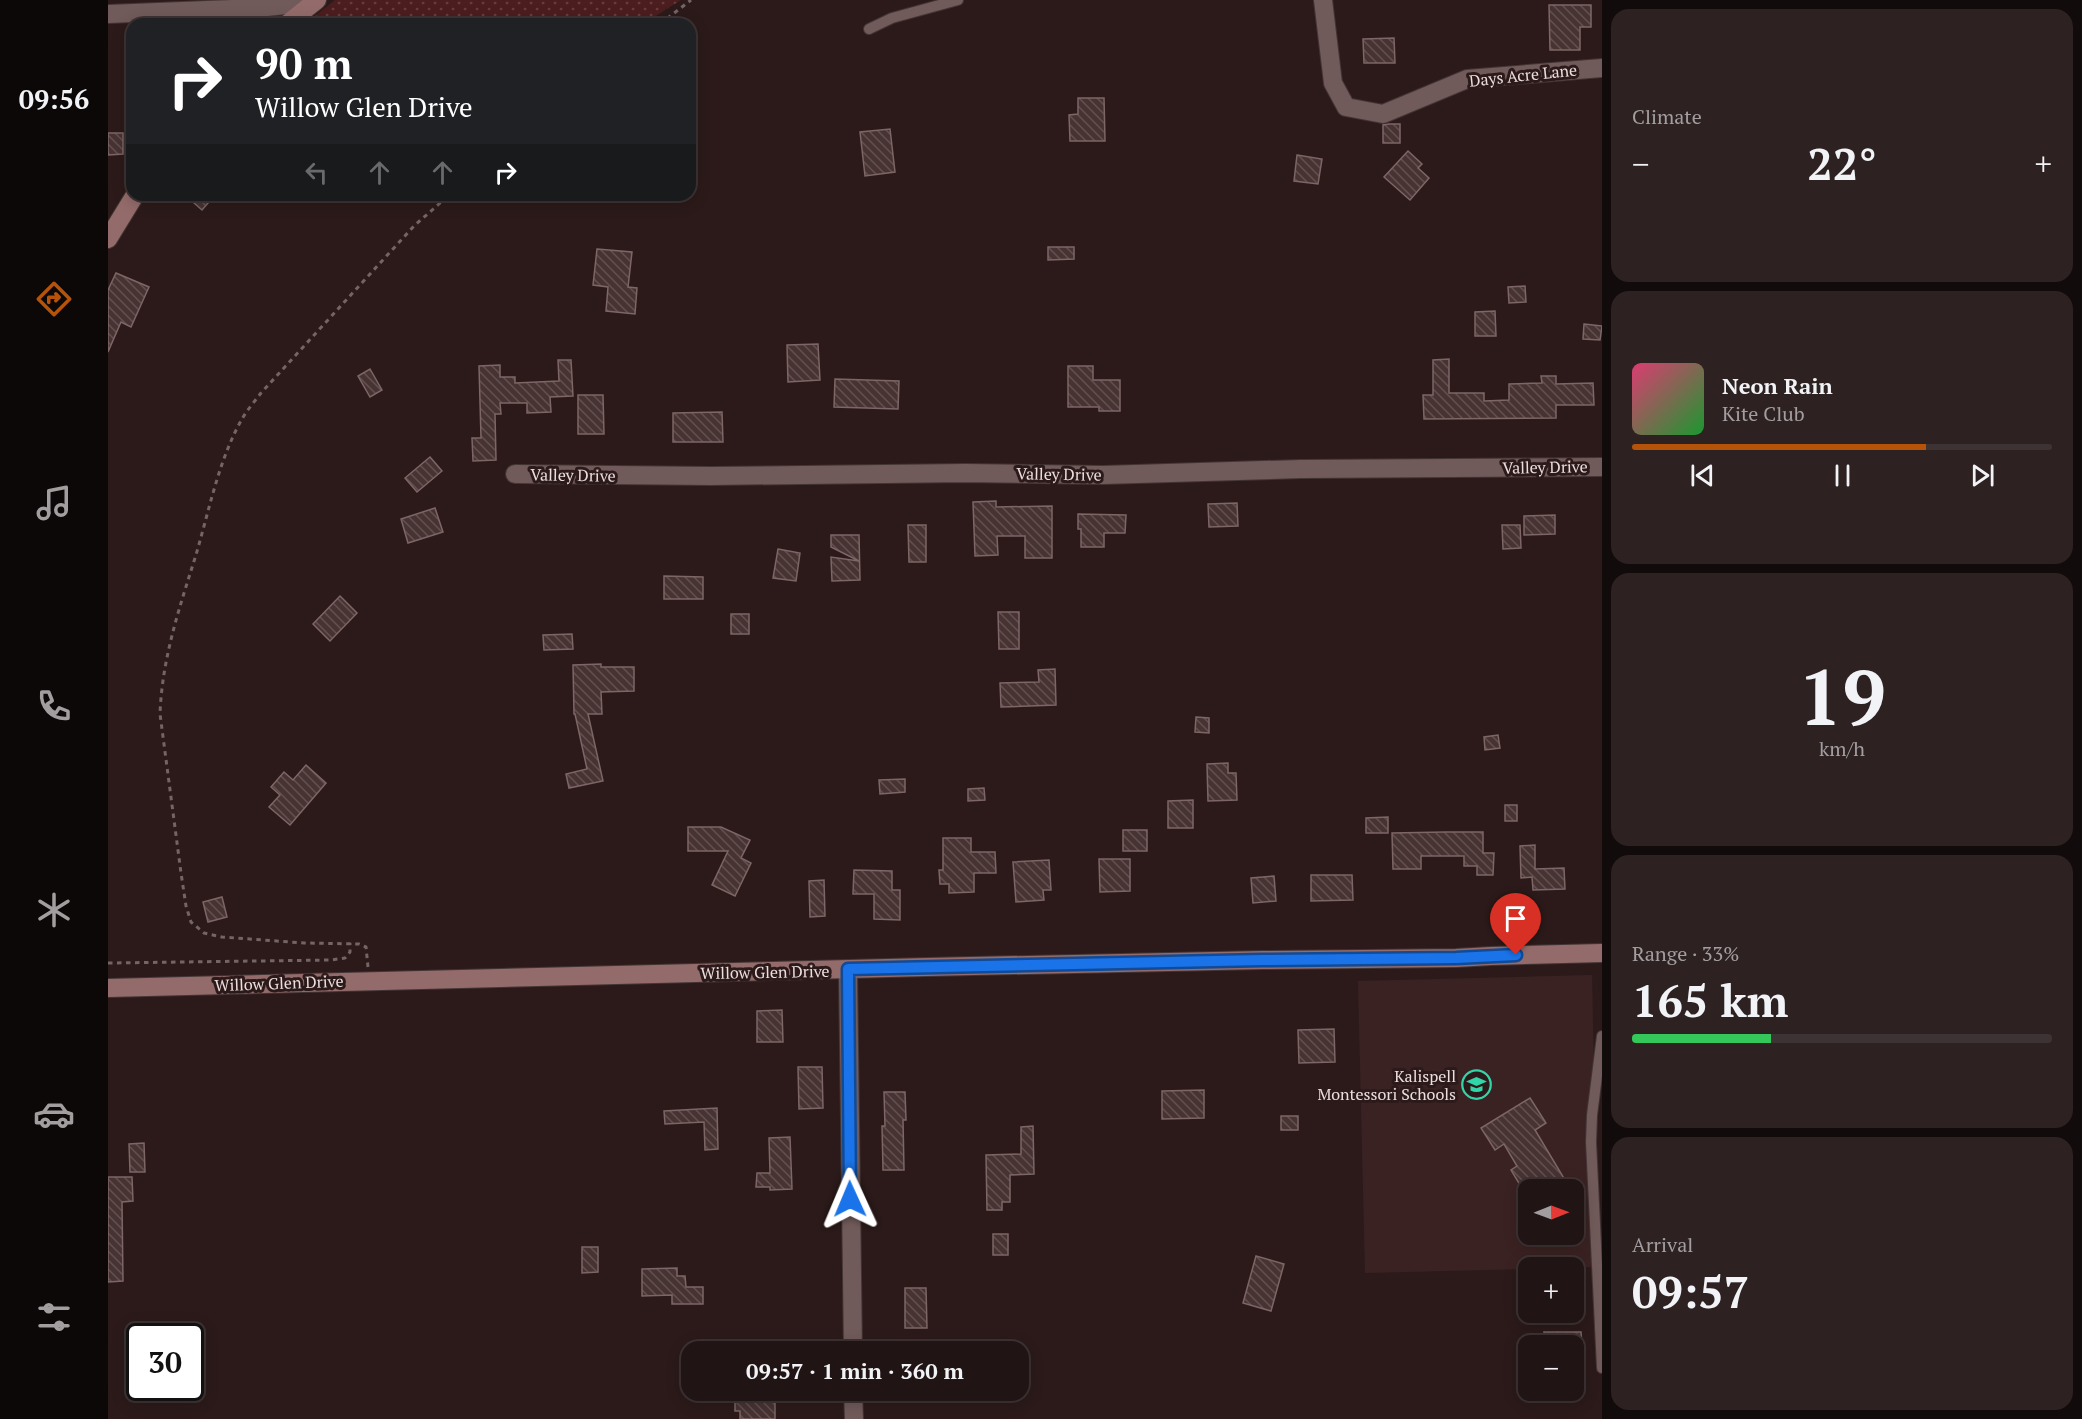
<!DOCTYPE html>
<html lang="en">
<head>
<meta charset="utf-8">
<style>
  :root { --surface:#211414; --page:#2d2122; --text:#f1f3f6; --muted:#a29ea0; --line:#3e3334; --accent:#b45309 }
  body { margin:0; font-family:"PT Serif",serif; background:var(--page); color:var(--text); height:100vh; display:flex; flex-direction:column; font-size:22px; white-space:nowrap }
  * { box-sizing:border-box; margin:0 }
  p { font-size:20px; color:var(--muted) }
  .icon { flex:none; width:33px; height:33px; fill:none; stroke:currentColor; stroke-width:2; stroke-linecap:round; stroke-linejoin:round }
  .map { position:relative; flex:1; overflow:hidden }
  .side { display:flex; flex-direction:column; gap:9px; padding:9px; background:#120b0b; width:480px }
  .side>* { flex:none }
  .banner { position:absolute; left:18px; top:18px; width:570px; height:183px; border-radius:18px; box-shadow:0 3px 15px #0003,0 0 0 2px var(--line); background:#202124; color:#fff; overflow:hidden }
  .needle { width:39px; rotate:89deg }
  .buttons { position:absolute; left:1410px; top:1179px; display:grid; gap:12px }
  .buttons a { display:grid; place-items:center; width:66px; height:66px; border-radius:12px; background:var(--surface); box-shadow:0 3px 15px #0003,0 0 0 2px var(--line); font-size:30px }
  .speed { position:absolute; left:18px; top:1323px; display:flex; gap:12px; font-size:30px; font-weight:700; text-align:center }
  .speed>* { display:grid; place-content:center; width:78px; height:78px; border-radius:50%; background:var(--surface); box-shadow:0 3px 15px #0003,0 0 0 2px var(--line); line-height:1 }
  .speed .limit { border:3px solid #111; border-radius:9px; background:#fff; color:#111 }
  .pin { position:absolute; display:grid; place-items:center; width:51px; height:51px; color:#fff; margin:-62px -26px; border-radius:50% 50% 50% 0; rotate:-45deg; box-shadow:0 0 6px #0007 }
  .pin .icon { rotate:45deg }
  .me { position:absolute; width:66px; margin:-33px; rotate:359deg; stroke-linejoin:round; filter:drop-shadow(0 0 4px #0008) }
  .turn { display:flex; align-items:center; gap:21px; height:126px; padding:0 30px; font-size:27px }
  .turn .icon { width:78px; height:78px; stroke-width:2.5 }
  .turn b { display:block; font-size:42px; line-height:51px }
  .lanes { display:flex; align-items:center; height:57px; padding:0 30px; background:#0003; justify-content:center; gap:30px; direction:ltr }
  .lanes .off { opacity:.35 }
  .big { font-size:45px; font-weight:800; line-height:1.1 }
  .side .widget { flex:1; display:flex; flex-direction:column; justify-content:center; gap:9px; min-width:0; padding:0 21px; border-radius:18px; background:var(--page) }
  .side .dial { align-items:center; gap:0 }
  .dial b { font-size:78px; line-height:1 }
  .song { display:flex; align-items:center; gap:18px }
  .cover { width:72px; height:72px; border-radius:9px; background:linear-gradient(135deg,hsl(340 70% 55%),hsl(130 70% 35%)) }
  .played { height:6px; border-radius:3px; background:linear-gradient(90deg,var(--accent) 70%,var(--line) 70%) }
  .keys { display:flex; justify-content:space-around; direction:ltr }
  .heat { display:flex; justify-content:space-between; align-items:center; font-size:33px; direction:ltr }
  .charge { height:9px; border-radius:4px; background:linear-gradient(90deg,#34c759 33%,var(--line) 0) }
  .trip { position:absolute; left:573px; top:1341px; width:348px; height:60px; border-radius:18px; background:var(--surface); box-shadow:0 3px 15px #0003,0 0 0 2px var(--line); font-weight:800; line-height:60px; text-align:center }
  main { display:flex; flex:1; min-height:0 }
  .dock { display:flex; flex-direction:column; width:108px; justify-content:space-around; align-items:center; background:#0d0808; color:var(--muted) }
  .dock .icon { width:42px; height:42px }
  .dock .selected { color:var(--accent) }
  .dock b { font-size:27px; color:var(--text) }
  .map>svg:first-child { display:block }
  .built { fill:#3b2222; fill-rule:evenodd }
  .park { fill:url(#park-dots) }
  .building { fill:url(#building-back-hatch); stroke:#7d6665; stroke-width:1.5 }
  .lines { fill:none; stroke-linecap:round; stroke-linejoin:round }
  .lane-casing { stroke:#443535; stroke-width:12 }
  .street-casing { stroke:#443535; stroke-width:20 }
  .secondary-casing { stroke:#443535; stroke-width:20 }
  .path { stroke:#746464; stroke-width:3; stroke-dasharray:4.5 4.5; stroke-linecap:butt }
  .lane { stroke:#715a5a; stroke-width:10 }
  .street { stroke:#715a5a; stroke-width:18 }
  .secondary { stroke:#946b6b; stroke-width:18 }
  .route-casing { stroke:#114b97; stroke-width:15 }
  .route { stroke:#1a73e8; stroke-width:10 }
  .labels { text-anchor:middle; dominant-baseline:central; stroke-width:6; stroke-linejoin:round; paint-order:stroke }
  .street-label { font-size:16px; fill:#ecdede; stroke:#2c1a1a }
  .poi-label { font-size:16px; fill:#ecdede; stroke:#2c1a1a; text-anchor:end }
</style>
</head>
<body>
<main>
<nav class="dock">
<b>09:56</b>
<svg class="icon selected" aria-label="directions" viewBox="0 0 24 24"><path d="M12 3l9 9-9 9-9-9zM9 14v-3h6M13 9l2 2-2 2"/></svg>
<svg class="icon" aria-label="music" viewBox="0 0 24 24"><path d="M9 18V5l10-2v13"/><circle cx="6" cy="18" r="3"/><circle cx="16" cy="16" r="3"/></svg>
<svg class="icon" aria-label="phone" viewBox="0 0 24 24"><path d="M5 4h4l2 5-3 2q2 4 5 5l2-3 5 2v4C11 20 4 13 5 4z"/></svg>
<svg class="icon" aria-label="climate" viewBox="0 0 24 24"><path d="M12 3v18M4 7l16 10M4 17L20 7"/></svg>
<svg class="icon" aria-label="car" viewBox="0 0 24 24"><path d="M5 17H2v-5l4-1 3-4h7l3 4 3 1v5h-3M9 17h6M6 11h13"/><circle cx="7" cy="17" r="2"/><circle cx="17" cy="17" r="2"/></svg>
<svg class="icon" aria-label="filters" viewBox="0 0 24 24"><path d="M4 7h16M4 17h16"/><circle cx="9" cy="7" r="2"/><circle cx="15" cy="17" r="2"/></svg>
</nav>
<div class="map">
<svg width="1494" height="1419" viewBox="0 0 1494 1419">
  <defs>
    <pattern id="park-dots" width="8" height="8" patternUnits="userSpaceOnUse" patternTransform="scale(1.5)"><rect width="8" height="8" fill="#4c1d1f"/><path d="M2 2h.1M6 6h.1" fill="none" stroke="#663d3f" stroke-width="1.8" stroke-linecap="round"/></pattern>
    <pattern id="building-back-hatch" width="6" height="6" patternUnits="userSpaceOnUse" patternTransform="scale(1.5)"><rect width="6" height="6" fill="#483333"/><path d="M-1 5l2 2M0 0l6 6M5-1l2 2" fill="none" stroke="#635050"/></pattern>
  </defs>
  <rect width="100%" height="100%" fill="#2c1a1a"/>
  <!-- built -->
  <path class="built" d="M 1484,975 L 1490,1267 L 1420,1268 L 1420,1269 L 1257,1273 L 1250,981 ZM 1420,1190 L 1466,1190 L 1466,1234 L 1420,1234 Z"/>
  <!-- park -->
  <path class="park" d="M 227,0 L 573,0 L 535,24 L 197,24 Z"/>
  <!-- building -->
  <g class="building">
    <path d="M 1441,5 L 1483,5 L 1483,27 L 1472,27 L 1472,50 L 1442,50 Z"/>
    <path d="M 1286,38 L 1287,63 L 1256,63 L 1255,39 Z"/>
    <path d="M 970,98 L 996,98 L 997,141 L 962,141 L 961,115 L 970,114 Z"/>
    <path d="M 1281,124 L 1292,124 L 1292,143 L 1275,143 L 1275,125 Z"/>
    <path d="M 782,129 L 787,172 L 757,176 L 752,132 Z"/>
    <path d="M 0,133 L 15,133 L 15,154 L 0,155 Z"/>
    <path d="M 1300,151 L 1314,164 L 1310,168 L 1321,178 L 1302,200 L 1276,177 Z"/>
    <path d="M 1189,155 L 1214,159 L 1210,184 L 1186,181 Z"/>
    <path d="M 77,195 L 107,195 L 94,210 Z"/>
    <path d="M 940,247 L 966,247 L 966,259 L 940,260 Z"/>
    <path d="M 489,249 L 524,252 L 520,287 L 529,288 L 527,314 L 498,311 L 500,287 L 485,285 Z"/>
    <path d="M 8,273 L 41,287 L 23,327 L 13,322 L 0,352 L 0,290 Z"/>
    <path d="M 1417,286 L 1418,302 L 1401,303 L 1400,287 Z"/>
    <path d="M 1387,311 L 1388,336 L 1367,336 L 1367,312 Z"/>
    <path d="M 1476,324 L 1494,326 L 1492,340 L 1475,339 Z"/>
    <path d="M 710,344 L 712,380 L 680,382 L 679,345 Z"/>
    <path d="M 1341,359 L 1341,393 L 1376,393 L 1376,401 L 1401,400 L 1401,384 L 1434,383 L 1433,376 L 1448,376 L 1448,384 L 1485,383 L 1486,405 L 1448,405 L 1448,418 L 1316,419 L 1315,395 L 1325,395 L 1325,360 Z"/>
    <path d="M 450,360 L 463,360 L 465,396 L 442,397 L 443,412 L 419,413 L 419,403 L 392,403 L 393,414 L 387,414 L 388,460 L 365,461 L 364,438 L 373,438 L 371,366 L 392,365 L 392,377 L 407,377 L 407,383 L 451,381 Z"/>
    <path d="M 960,366 L 985,366 L 985,380 L 1012,380 L 1012,411 L 991,411 L 991,407 L 960,407 Z"/>
    <path d="M 262,369 L 274,390 L 262,397 L 250,376 Z"/>
    <path d="M 727,379 L 791,381 L 790,409 L 726,407 Z"/>
    <path d="M 470,395 L 495,395 L 496,434 L 470,434 Z"/>
    <path d="M 614,412 L 615,442 L 565,442 L 565,413 Z"/>
    <path d="M 322,457 L 334,471 L 309,492 L 297,478 Z"/>
    <path d="M 888,501 L 888,507 L 944,506 L 944,558 L 917,558 L 917,536 L 889,536 L 890,555 L 867,556 L 865,502 Z"/>
    <path d="M 1129,503 L 1130,526 L 1101,527 L 1100,504 Z"/>
    <path d="M 327,508 L 335,532 L 300,543 L 293,519 Z"/>
    <path d="M 970,514 L 1018,515 L 1017,533 L 996,533 L 996,547 L 973,547 L 973,529 L 970,529 Z"/>
    <path d="M 1447,515 L 1447,534 L 1416,535 L 1416,516 Z"/>
    <path d="M 800,525 L 818,525 L 818,562 L 801,562 Z"/>
    <path d="M 1394,525 L 1412,525 L 1413,548 L 1395,549 Z"/>
    <path d="M 723,535 L 751,535 L 752,580 L 724,581 L 723,557 L 751,561 L 723,547 Z"/>
    <path d="M 670,549 L 692,553 L 688,581 L 665,578 Z"/>
    <path d="M 556,576 L 595,577 L 595,599 L 556,599 Z"/>
    <path d="M 232,596 L 249,613 L 222,641 L 205,624 Z"/>
    <path d="M 890,612 L 911,612 L 911,649 L 891,649 Z"/>
    <rect x="623" y="614" width="18" height="20"/>
    <path d="M 464,634 L 465,649 L 436,650 L 435,635 Z"/>
    <path d="M 493,664 L 493,667 L 526,667 L 526,691 L 493,692 L 494,714 L 480,714 L 495,781 L 461,788 L 458,774 L 479,769 L 467,714 L 466,714 L 465,665 Z"/>
    <path d="M 947,669 L 948,705 L 893,707 L 892,683 L 931,682 L 930,670 Z"/>
    <path d="M 1088,717 L 1101,718 L 1101,733 L 1087,732 Z"/>
    <path d="M 1390,735 L 1392,748 L 1377,750 L 1376,737 Z"/>
    <path d="M 1120,763 L 1120,773 L 1128,773 L 1129,800 L 1100,801 L 1099,764 Z"/>
    <path d="M 198,765 L 218,783 L 182,825 L 161,807 L 172,795 L 163,787 L 176,772 L 185,780 Z"/>
    <path d="M 797,779 L 797,792 L 772,794 L 771,780 Z"/>
    <path d="M 876,788 L 877,800 L 860,801 L 860,789 Z"/>
    <path d="M 1085,800 L 1085,828 L 1060,828 L 1060,801 Z"/>
    <rect x="1397" y="805" width="12" height="16"/>
    <path d="M 1280,817 L 1280,833 L 1258,833 L 1258,818 Z"/>
    <path d="M 580,827 L 613,827 L 642,840 L 633,858 L 643,863 L 627,896 L 604,885 L 620,851 L 580,851 Z"/>
    <rect x="1015" y="830" width="24" height="21"/>
    <path d="M 1337,832 L 1375,832 L 1375,853 L 1386,853 L 1385,875 L 1369,875 L 1369,866 L 1356,866 L 1356,856 L 1313,856 L 1313,869 L 1285,869 L 1284,833 Z"/>
    <path d="M 835,838 L 863,838 L 863,852 L 887,852 L 888,873 L 866,873 L 866,892 L 841,893 L 841,884 L 832,884 L 831,870 L 835,870 Z"/>
    <path d="M 1427,845 L 1427,869 L 1456,868 L 1457,889 L 1425,890 L 1424,877 L 1413,878 L 1412,846 Z"/>
    <path d="M 991,859 L 1022,859 L 1022,891 L 992,892 Z"/>
    <path d="M 941,860 L 943,890 L 935,890 L 936,900 L 908,902 L 905,862 Z"/>
    <path d="M 746,870 L 784,871 L 784,890 L 792,890 L 792,920 L 766,919 L 766,894 L 745,894 Z"/>
    <path d="M 1203,875 L 1244,875 L 1245,900 L 1203,901 Z"/>
    <path d="M 1166,876 L 1168,901 L 1145,903 L 1143,878 Z"/>
    <path d="M 716,880 L 717,916 L 702,917 L 701,881 Z"/>
    <path d="M 114,897 L 119,917 L 100,922 L 95,902 Z"/>
    <path d="M 674,1010 L 675,1042 L 649,1042 L 649,1011 Z"/>
    <path d="M 1226,1029 L 1227,1062 L 1191,1063 L 1190,1030 Z"/>
    <path d="M 690,1067 L 714,1067 L 715,1108 L 691,1109 Z"/>
    <path d="M 1096,1090 L 1096,1118 L 1054,1119 L 1054,1091 Z"/>
    <path d="M 776,1092 L 797,1092 L 798,1120 L 795,1120 L 796,1170 L 775,1170 L 774,1126 L 777,1126 Z"/>
    <path d="M 1422,1098 L 1438,1123 L 1427,1130 L 1463,1190 L 1425,1190 L 1419,1180 L 1412,1185 L 1403,1170 L 1409,1166 L 1396,1144 L 1387,1150 L 1373,1128 Z"/>
    <path d="M 609,1108 L 610,1149 L 597,1150 L 596,1122 L 557,1124 L 556,1111 Z"/>
    <rect x="1173" y="1116" width="17" height="14"/>
    <path d="M 925,1126 L 926,1174 L 902,1175 L 902,1202 L 894,1202 L 894,1210 L 879,1210 L 878,1155 L 913,1154 L 913,1127 Z"/>
    <path d="M 682,1137 L 684,1189 L 662,1190 L 662,1187 L 648,1187 L 649,1173 L 662,1173 L 661,1138 Z"/>
    <path d="M 36,1143 L 37,1172 L 22,1172 L 21,1144 Z"/>
    <path d="M 0,1177 L 24,1177 L 25,1201 L 14,1202 L 15,1281 L 0,1282 Z"/>
    <rect x="885" y="1234" width="15" height="21"/>
    <path d="M 474,1247 L 490,1247 L 490,1272 L 474,1273 Z"/>
    <path d="M 1148,1256 L 1176,1264 L 1163,1311 L 1135,1303 Z"/>
    <path d="M 569,1268 L 569,1276 L 577,1276 L 578,1287 L 595,1287 L 595,1304 L 564,1304 L 564,1295 L 534,1296 L 534,1269 Z"/>
    <path d="M 797,1288 L 818,1288 L 819,1328 L 797,1328 Z"/>
    <path d="M 1436,1332 L 1473,1332 L 1474,1346 L 1436,1346 Z"/>
    <path d="M 627,1390 L 667,1391 L 667,1419 L 632,1419 L 632,1411 L 627,1411 Z"/>
  </g>
  <g class="lines">
    <defs>
      <g id="lane">
        <path d="M 761,29 L 784,18 L 850,0"/>
        <path d="M 1494,1036 L 1484,1115 L 1483,1142 L 1494,1368"/>
      </g>
      <g id="street">
        <path d="M 1215,0 L 1225,83 L 1238,107 L 1275,114 L 1359,79 L 1494,68"/>
        <path d="M 0,14 L 149,8 L 206,2"/>
        <path d="M 407,474 L 603,476 L 857,473 L 995,475 L 1193,469 L 1494,467"/>
        <path d="M 740,969 L 745,1352"/>
        <path d="M 745,1390 L 746,1419"/>
      </g>
      <g id="secondary">
        <path d="M 179,24 L 209,0"/>
        <path d="M 0,239 L 27,195"/>
        <path d="M 0,988 L 819,967 L 1154,960 L 1348,958 L 1383,956 L 1494,953"/>
      </g>
    </defs>
    <!-- lane casing -->
    <use href="#lane" class="lane-casing"/>
    <!-- street casing -->
    <use href="#street" class="street-casing"/>
    <!-- secondary casing -->
    <use href="#secondary" class="secondary-casing"/>
    <!-- path -->
    <g class="path">
      <path d="M 552,24 L 583,0"/>
      <path d="M 0,963 L 223,960 L 237,958 L 242,952 L 242,943"/>
      <path d="M 260,967 L 258,947 L 251,944 L 196,943 L 114,937 L 96,933 L 83,922 L 78,906 L 73,873 L 52,714 C 54,659 71,609 87,558 C 101,512 110,461 134,419 C 139,410 147,401 153,393 L 306,226 L 341,195"/>
    </g>
    <!-- lane -->
    <use href="#lane" class="lane"/>
    <!-- street -->
    <use href="#street" class="street"/>
    <!-- secondary -->
    <use href="#secondary" class="secondary"/>
  </g>
  <g class="lines">
    <defs>
      <path id="route" d="M 742,1199 L 740,969 L 1154,960 L 1348,958 L 1408,955"/>
    </defs>
    <!-- route casing -->
    <use href="#route" class="route-casing"/>
    <!-- route -->
    <use href="#route" class="route"/>
  </g>
  <!-- icons -->
  <defs>
    <symbol id="school-ring" viewBox="-11 -11 22 22"><circle r="9.5" fill="#2c1a1a" stroke="#32d4a9" stroke-width="1.5"/><path d="M0-5L7-2L0 1L-7-2ZM-4 1L0 2.5L4 1V4Q0 6-4 4Z" fill="#32d4a9"/></symbol>
  </defs>
  <g fill-rule="evenodd">
    <use href="#school-ring" x="1352" y="1068" width="33" height="33"/>
  </g>
  <g class="labels">
    <!-- street labels -->
    <g class="street-label">
      <text transform="translate(1415 75) rotate(-6)">Days Acre Lane</text>
      <text transform="translate(1437 467) rotate(-1)">Valley Drive</text>
      <text transform="translate(951 474) rotate(1)">Valley Drive</text>
      <text transform="translate(465 475) rotate(1)">Valley Drive</text>
      <text transform="translate(657 972) rotate(-1)">Willow Glen Drive</text>
      <text transform="translate(171 983) rotate(-2)">Willow Glen Drive</text>
    </g>
    <!-- poi labels -->
    <g class="poi-label">
      <text x="1348" y="1076">Kalispell<tspan x="1348" dy="18">Montessori Schools</tspan></text>
    </g>
  </g>
</svg>
<div class="buttons">
<a><svg class="needle" viewBox="-14 -14 28 28"><path d="M0-13l5 13h-10z" fill="#e53935"/><path d="M0 13l5-13h-10z" fill="#a29ea0"/></svg></a>
<a>+</a>
<a>−</a>
</div>
<div class="speed"><div class="limit">30</div></div>
<div class="pin" style="left:1408px;top:955px;background:#d93025"><svg class="icon" aria-label="arrive" viewBox="0 0 24 24"><path d="M6 21V4h12l-3 4 3 4H6"/></svg></div>
<svg class="me" style="left:742px;top:1199px" viewBox="-20 -20 40 40"><path d="M0-17L14 15 0 8-14 15z" fill="#1a73e8" stroke="#fff" stroke-width="4"/></svg>
<div class="trip">09:57 · 1 min · 360 m</div>
<div class="banner">
<div class="turn"><svg class="icon" aria-label="right" viewBox="0 0 24 24"><path d="M7 20v-9h11M14 6l5 5-5 5"/></svg><div><b>90 m</b>Willow Glen Drive</div></div>
<div class="lanes"><svg class="icon off" aria-label="left" viewBox="0 0 24 24"><path d="M17 20v-9H6M10 6l-5 5 5 5"/></svg><svg class="icon off" aria-label="ahead" viewBox="0 0 24 24"><path d="M12 20V5M6 11l6-6 6 6"/></svg><svg class="icon off" aria-label="ahead" viewBox="0 0 24 24"><path d="M12 20V5M6 11l6-6 6 6"/></svg><svg class="icon" aria-label="right" viewBox="0 0 24 24"><path d="M7 20v-9h11M14 6l5 5-5 5"/></svg></div>
</div>
</div>
<section class="side">
<div class="widget"><p>Climate</p>
<div class="heat"><a>−</a><b class="big">22°</b><a>+</a></div>
</div>
<div class="widget">
<div class="song"><i class="cover"></i><div><b>Neon Rain</b><p>Kite Club</p></div></div>
<div class="played"></div>
<div class="keys"><svg class="icon" aria-label="previous" viewBox="0 0 24 24"><path d="M18 5L8 12l10 7zM5 5v14"/></svg><svg class="icon" aria-label="pause" viewBox="0 0 24 24"><path d="M8 5v14M16 5v14"/></svg><svg class="icon" aria-label="next" viewBox="0 0 24 24"><path d="M6 5l10 7-10 7zM19 5v14"/></svg></div>
</div>
<div class="widget dial"><b>19</b><p>km/h</p></div>
<div class="widget"><p>Range · 33%</p><b class="big">165 km</b><div class="charge"></div></div>
<div class="widget"><p>Arrival</p><b class="big">09:57</b></div>
</section>
</main>
</body>
</html>
